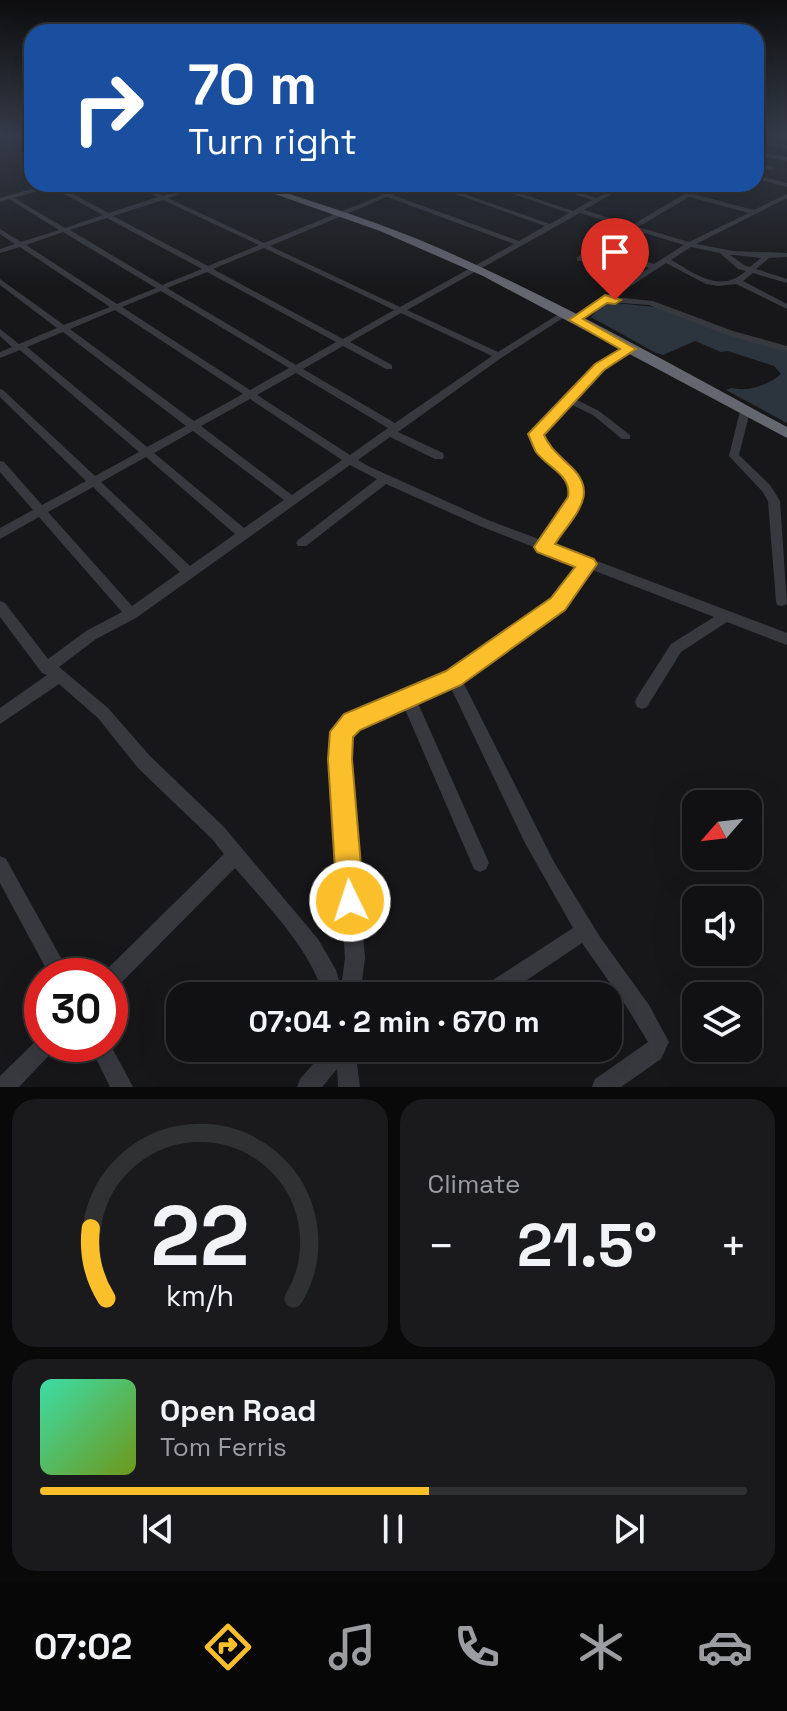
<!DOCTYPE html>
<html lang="en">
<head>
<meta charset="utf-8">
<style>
  :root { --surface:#111113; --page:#1a1a1c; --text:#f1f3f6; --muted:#9c9da0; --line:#303133; --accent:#fcbf2c }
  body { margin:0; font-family:"Space Grotesk",sans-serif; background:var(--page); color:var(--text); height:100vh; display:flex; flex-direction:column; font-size:30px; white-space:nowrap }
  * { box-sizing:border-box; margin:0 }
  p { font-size:26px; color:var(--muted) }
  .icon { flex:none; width:44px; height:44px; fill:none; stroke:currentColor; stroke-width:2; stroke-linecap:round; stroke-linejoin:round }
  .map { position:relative; height:1087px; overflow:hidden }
  .details { display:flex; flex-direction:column; gap:12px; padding:12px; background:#09090a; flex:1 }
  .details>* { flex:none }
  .top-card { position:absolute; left:24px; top:24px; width:740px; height:168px; border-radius:24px; box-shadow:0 8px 32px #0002,0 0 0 2px var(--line); background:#1a4fa0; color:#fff; overflow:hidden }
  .needle { width:52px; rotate:242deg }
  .fabs { position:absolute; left:682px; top:790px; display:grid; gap:16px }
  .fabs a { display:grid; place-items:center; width:80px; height:80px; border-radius:16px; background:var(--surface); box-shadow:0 8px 32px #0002,0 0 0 2px var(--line); font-size:40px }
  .speed { position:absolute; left:24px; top:958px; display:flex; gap:16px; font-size:40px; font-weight:700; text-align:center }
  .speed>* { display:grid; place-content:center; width:104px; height:104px; border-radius:50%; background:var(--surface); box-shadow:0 8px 32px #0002,0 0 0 2px var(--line); line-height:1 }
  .speed .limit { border:12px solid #d22; background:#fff; color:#111 }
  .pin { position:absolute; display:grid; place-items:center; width:68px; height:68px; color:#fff; margin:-82px -34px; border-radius:50% 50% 50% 0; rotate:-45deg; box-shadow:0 0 8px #0007 }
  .pin .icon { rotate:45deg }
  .me { position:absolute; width:88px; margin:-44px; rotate:356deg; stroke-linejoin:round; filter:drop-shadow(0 0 6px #0008) }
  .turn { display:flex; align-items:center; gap:28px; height:168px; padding:0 32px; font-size:36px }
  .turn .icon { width:104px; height:104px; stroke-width:2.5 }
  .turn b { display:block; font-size:56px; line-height:68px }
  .big { font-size:60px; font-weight:700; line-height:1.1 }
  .details .card { flex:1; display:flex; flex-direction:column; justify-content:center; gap:12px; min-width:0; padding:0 28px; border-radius:24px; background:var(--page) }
  .details .dial { align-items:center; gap:0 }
  .dial svg { height:208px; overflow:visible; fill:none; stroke:var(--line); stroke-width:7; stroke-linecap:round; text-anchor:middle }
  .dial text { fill:var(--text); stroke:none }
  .song { display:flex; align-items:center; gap:24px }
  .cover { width:96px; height:96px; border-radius:12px; background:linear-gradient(135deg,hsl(160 70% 55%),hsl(80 70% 35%)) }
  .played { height:8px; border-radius:4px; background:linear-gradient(90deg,var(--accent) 55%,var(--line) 55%) }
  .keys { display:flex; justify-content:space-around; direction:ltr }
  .heat { display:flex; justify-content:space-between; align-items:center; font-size:44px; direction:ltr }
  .details .tiles { flex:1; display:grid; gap:12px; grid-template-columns:1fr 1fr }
  .card:last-child { grid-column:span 2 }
  .trip { position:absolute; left:166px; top:982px; width:456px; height:80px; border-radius:24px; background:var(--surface); box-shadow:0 8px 32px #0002,0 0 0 2px var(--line); font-weight:700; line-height:80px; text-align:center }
  .dock { display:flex; height:128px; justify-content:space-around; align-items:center; background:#070708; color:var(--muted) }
  .dock .icon { width:56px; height:56px }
  .dock .selected { color:var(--accent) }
  .dock b { font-size:36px; color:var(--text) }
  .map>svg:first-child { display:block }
  .water { fill:#2c353e }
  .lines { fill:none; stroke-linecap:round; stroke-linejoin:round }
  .minor { fill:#38393f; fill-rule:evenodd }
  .highway { fill:#646670; fill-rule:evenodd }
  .route { fill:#fcbf2c; stroke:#a47c1d; stroke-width:2 }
</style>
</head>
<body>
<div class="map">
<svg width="787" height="1087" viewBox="0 0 787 1087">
  <rect width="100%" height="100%" fill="#171719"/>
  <!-- water -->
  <path class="water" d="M 605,302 L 656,307 L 787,351 L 787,423 L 726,390 C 733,386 736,390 744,389 C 757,389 772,382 781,374 L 774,366 L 728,351 L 721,352 L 695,341 L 663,355 L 656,353 L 591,317 Z"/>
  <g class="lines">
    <!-- minor -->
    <g class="minor">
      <path d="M 756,138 L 787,145 L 787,149 L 756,142 Z"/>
      <path d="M 756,151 L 787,157 L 787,161 L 756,155 Z"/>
      <path d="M 756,162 L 773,167 L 774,168 L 771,170 L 756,166 Z"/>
      <path d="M 756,175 L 787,183 L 787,187 L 756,179 Z"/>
      <path d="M 49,184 L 58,184 L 56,185 L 109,213 L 158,197 L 131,184 L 139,184 L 163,196 L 199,184 L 208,184 L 168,198 L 264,243 L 382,195 L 355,184 L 363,184 L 387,193 L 408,184 L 416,184 L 393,195 L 519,241 L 545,226 L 427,184 L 436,184 L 550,224 L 569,213 L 484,184 L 493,184 L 573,211 L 592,200 L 543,184 L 552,184 L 597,198 L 622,184 L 629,184 L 584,210 L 632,225 L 688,192 L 660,184 L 670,184 L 692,190 L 702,184 L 709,184 L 693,194 L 754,210 L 787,194 L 787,198 L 696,244 L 734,251 L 787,253 L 787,257 L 769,258 L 756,269 L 787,279 L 787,283 L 753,273 L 743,281 L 787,304 L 787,309 L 736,284 L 718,286 L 706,284 L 666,263 L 614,297 L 653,301 L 733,331 L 787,346 L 787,352 L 727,335 L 649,305 L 608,302 L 578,322 L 572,322 L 572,318 L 649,268 L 599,250 L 583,261 L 577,261 L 577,257 L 628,228 L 580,213 L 407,310 L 498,352 L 562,312 L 569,314 L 501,358 L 398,432 L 443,453 L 444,456 L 443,459 L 435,459 L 390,437 L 358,460 L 368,466 L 488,520 L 541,540 L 571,497 L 572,488 L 568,478 L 538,451 L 531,434 L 563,400 L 564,397 L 567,396 C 582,380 610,348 633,347 L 633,351 L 603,369 L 575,399 L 599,411 L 630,435 L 630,439 L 622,439 L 593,415 L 570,404 L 541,435 L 546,447 L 577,473 L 584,488 L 580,501 L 552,544 L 787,633 L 787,645 L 727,622 L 681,652 L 647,707 L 642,709 L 637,707 L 635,702 L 637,697 L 671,644 L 714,617 L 590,569 L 563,608 L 462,680 L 554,862 L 600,937 L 649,1005 L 669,1042 L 661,1059 L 621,1087 L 592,1087 L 595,1079 L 648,1042 L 626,1006 L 582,943 L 503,996 L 476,996 L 479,989 L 573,928 L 525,843 L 450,686 L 417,701 L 489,863 L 486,869 L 480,872 L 474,869 L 404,707 L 357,727 L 349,735 L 348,759 L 365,958 L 360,996 L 323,996 C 314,953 264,902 235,868 L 117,987 L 110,990 L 110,976 L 102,976 L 103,973 L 224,854 L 212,839 L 138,768 L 98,718 L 59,684 L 0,724 L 0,708 L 47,675 L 42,673 L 0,617 L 0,601 L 5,603 L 48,659 L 86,631 L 122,612 L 39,517 L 0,539 L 0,528 L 33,510 L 0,472 L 0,461 L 4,462 L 42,505 L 86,481 L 0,397 L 0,389 L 3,390 L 95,476 L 139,452 L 20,350 L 0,358 L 0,352 L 12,347 L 0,336 L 0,329 L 19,344 L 57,328 L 0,285 L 0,279 L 64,325 L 110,307 L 20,247 L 0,253 L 0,249 L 15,244 L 0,234 L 0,229 L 21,242 L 59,230 L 9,199 L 0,202 L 0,198 ZM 51,187 L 103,215 L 65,228 L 14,198 ZM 387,197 L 514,244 L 400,307 L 270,246 ZM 689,197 L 749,213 L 689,242 L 638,227 ZM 163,200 L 259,245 L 208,266 L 113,216 ZM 107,218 L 202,269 L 162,285 L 70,230 ZM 634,230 L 684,245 L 654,264 L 604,247 ZM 63,232 L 156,288 L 117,304 L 26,245 ZM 691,247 L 720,253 L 738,269 L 746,271 C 720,294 696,274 671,260 ZM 264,248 L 394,310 L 343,339 L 213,269 ZM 730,255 L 734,255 L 761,258 L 750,267 L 744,265 ZM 207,272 L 336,342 L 296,365 L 167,288 ZM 161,291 L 289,368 L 250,390 L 122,307 ZM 115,310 L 243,394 L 194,421 L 70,329 ZM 401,313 L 492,356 L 395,423 L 303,369 L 343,346 L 386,369 L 392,369 L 392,365 L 350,342 ZM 63,332 L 186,426 L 147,447 L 27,347 ZM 296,373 L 388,428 L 350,455 L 257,395 ZM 250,399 L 342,460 L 292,495 L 201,426 ZM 193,431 L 284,500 L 244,528 L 154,453 ZM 146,457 L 235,534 L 190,566 L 101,482 ZM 350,465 L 377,479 L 298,540 L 296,543 L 298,546 L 306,546 L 386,484 L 480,526 L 580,565 L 553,600 L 448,673 L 409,690 L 402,691 L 401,694 L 347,717 L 337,727 L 334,732 L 332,759 L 345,958 L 341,988 L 336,970 L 318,939 L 224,827 L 150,756 L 108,708 L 59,667 L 96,639 L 136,618 ZM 93,487 L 180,572 L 132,606 L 48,512 Z"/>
      <path d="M 745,408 L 750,411 L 739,455 L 770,485 L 780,501 L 787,604 L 782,606 L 777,605 L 776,601 L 768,501 L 762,491 L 729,456 L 740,411 Z"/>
      <path d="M 0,856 L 6,859 L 71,976 L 50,976 L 0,883 Z"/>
      <path d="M 42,1035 L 42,1044 L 56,1044 L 53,1051 L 19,1087 L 0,1087 L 0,1076 Z"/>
      <path d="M 89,1044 L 110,1044 L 133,1087 L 110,1087 Z"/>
      <path d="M 327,1048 L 355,1048 L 360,1087 L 338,1087 L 337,1069 L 322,1087 L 297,1087 L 300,1079 Z"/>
    </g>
    <!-- highway -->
    <path class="highway" d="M 246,184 L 259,184 C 320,204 382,223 441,249 C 560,301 673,366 787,427 L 787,438 L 483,276 L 380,231 Z"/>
  </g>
  <!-- sky -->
  <linearGradient id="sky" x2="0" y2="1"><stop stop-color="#0d0d0e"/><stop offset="0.47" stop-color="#363c49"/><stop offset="1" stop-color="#363c49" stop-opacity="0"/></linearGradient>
  <rect width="787" height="288" fill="url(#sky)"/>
  <!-- route -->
  <path class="route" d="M 605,295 L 621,300 L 615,304 L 607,303 L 583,319 L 636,349 L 604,370 L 544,435 C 550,448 558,454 568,464 C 602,493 574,515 555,544 L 594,559 L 597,564 L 565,610 L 461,685 L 360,730 L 353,737 L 352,759 L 364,901 L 360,911 L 350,915 L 341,911 L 337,901 L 328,759 L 330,732 L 344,714 L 446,671 L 551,598 L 575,567 L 537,552 L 534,547 L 568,497 C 572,475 548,468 536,452 C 533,447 531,440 528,434 L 595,364 L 620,349 L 569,320 Z"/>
</svg>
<div class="fabs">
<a><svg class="needle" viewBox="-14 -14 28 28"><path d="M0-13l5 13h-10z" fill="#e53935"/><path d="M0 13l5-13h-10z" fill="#9c9da0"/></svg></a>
<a><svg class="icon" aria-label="sound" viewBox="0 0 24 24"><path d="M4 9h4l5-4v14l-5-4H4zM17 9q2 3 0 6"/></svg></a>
<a><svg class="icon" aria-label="layers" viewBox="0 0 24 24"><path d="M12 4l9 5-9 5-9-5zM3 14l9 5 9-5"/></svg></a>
</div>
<div class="speed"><div class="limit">30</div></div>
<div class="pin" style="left:615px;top:300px;background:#d93025"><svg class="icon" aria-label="arrive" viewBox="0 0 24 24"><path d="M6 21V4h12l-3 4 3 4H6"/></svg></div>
<svg class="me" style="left:350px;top:901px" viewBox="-20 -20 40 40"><circle r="17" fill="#fcbf2c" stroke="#fff" stroke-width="3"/><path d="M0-11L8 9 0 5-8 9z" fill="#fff"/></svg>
<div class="trip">07:04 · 2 min · 670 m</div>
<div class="top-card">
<div class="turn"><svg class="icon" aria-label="right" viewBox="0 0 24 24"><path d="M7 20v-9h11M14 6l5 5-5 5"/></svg><div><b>70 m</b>Turn right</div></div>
</div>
</div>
<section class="details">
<div class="tiles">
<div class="card dial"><svg viewBox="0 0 100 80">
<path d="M14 69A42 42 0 1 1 86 69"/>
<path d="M14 69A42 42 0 0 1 8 42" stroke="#fcbf2c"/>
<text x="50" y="56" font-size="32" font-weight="700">22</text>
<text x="50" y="72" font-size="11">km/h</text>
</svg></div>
<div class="card"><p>Climate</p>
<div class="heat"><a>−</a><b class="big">21.5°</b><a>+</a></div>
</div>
<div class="card">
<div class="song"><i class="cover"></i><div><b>Open Road</b><p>Tom Ferris</p></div></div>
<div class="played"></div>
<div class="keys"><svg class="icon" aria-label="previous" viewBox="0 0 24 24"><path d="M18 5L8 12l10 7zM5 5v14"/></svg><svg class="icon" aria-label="pause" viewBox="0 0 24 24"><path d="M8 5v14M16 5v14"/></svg><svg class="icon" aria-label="next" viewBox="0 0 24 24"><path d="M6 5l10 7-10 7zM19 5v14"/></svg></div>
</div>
</div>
</section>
<nav class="dock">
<b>07:02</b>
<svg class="icon selected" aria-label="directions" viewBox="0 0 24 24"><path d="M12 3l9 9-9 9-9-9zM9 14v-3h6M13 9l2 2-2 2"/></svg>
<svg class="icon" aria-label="music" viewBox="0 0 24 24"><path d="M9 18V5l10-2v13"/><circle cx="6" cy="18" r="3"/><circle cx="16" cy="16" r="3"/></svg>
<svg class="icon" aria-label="phone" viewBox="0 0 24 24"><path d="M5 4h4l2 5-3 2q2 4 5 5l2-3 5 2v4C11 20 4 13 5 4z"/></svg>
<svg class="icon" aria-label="climate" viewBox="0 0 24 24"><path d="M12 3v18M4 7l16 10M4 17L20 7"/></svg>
<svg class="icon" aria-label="car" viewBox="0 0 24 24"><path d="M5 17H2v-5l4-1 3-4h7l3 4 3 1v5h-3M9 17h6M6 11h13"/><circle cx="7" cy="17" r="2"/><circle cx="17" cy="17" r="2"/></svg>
</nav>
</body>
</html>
